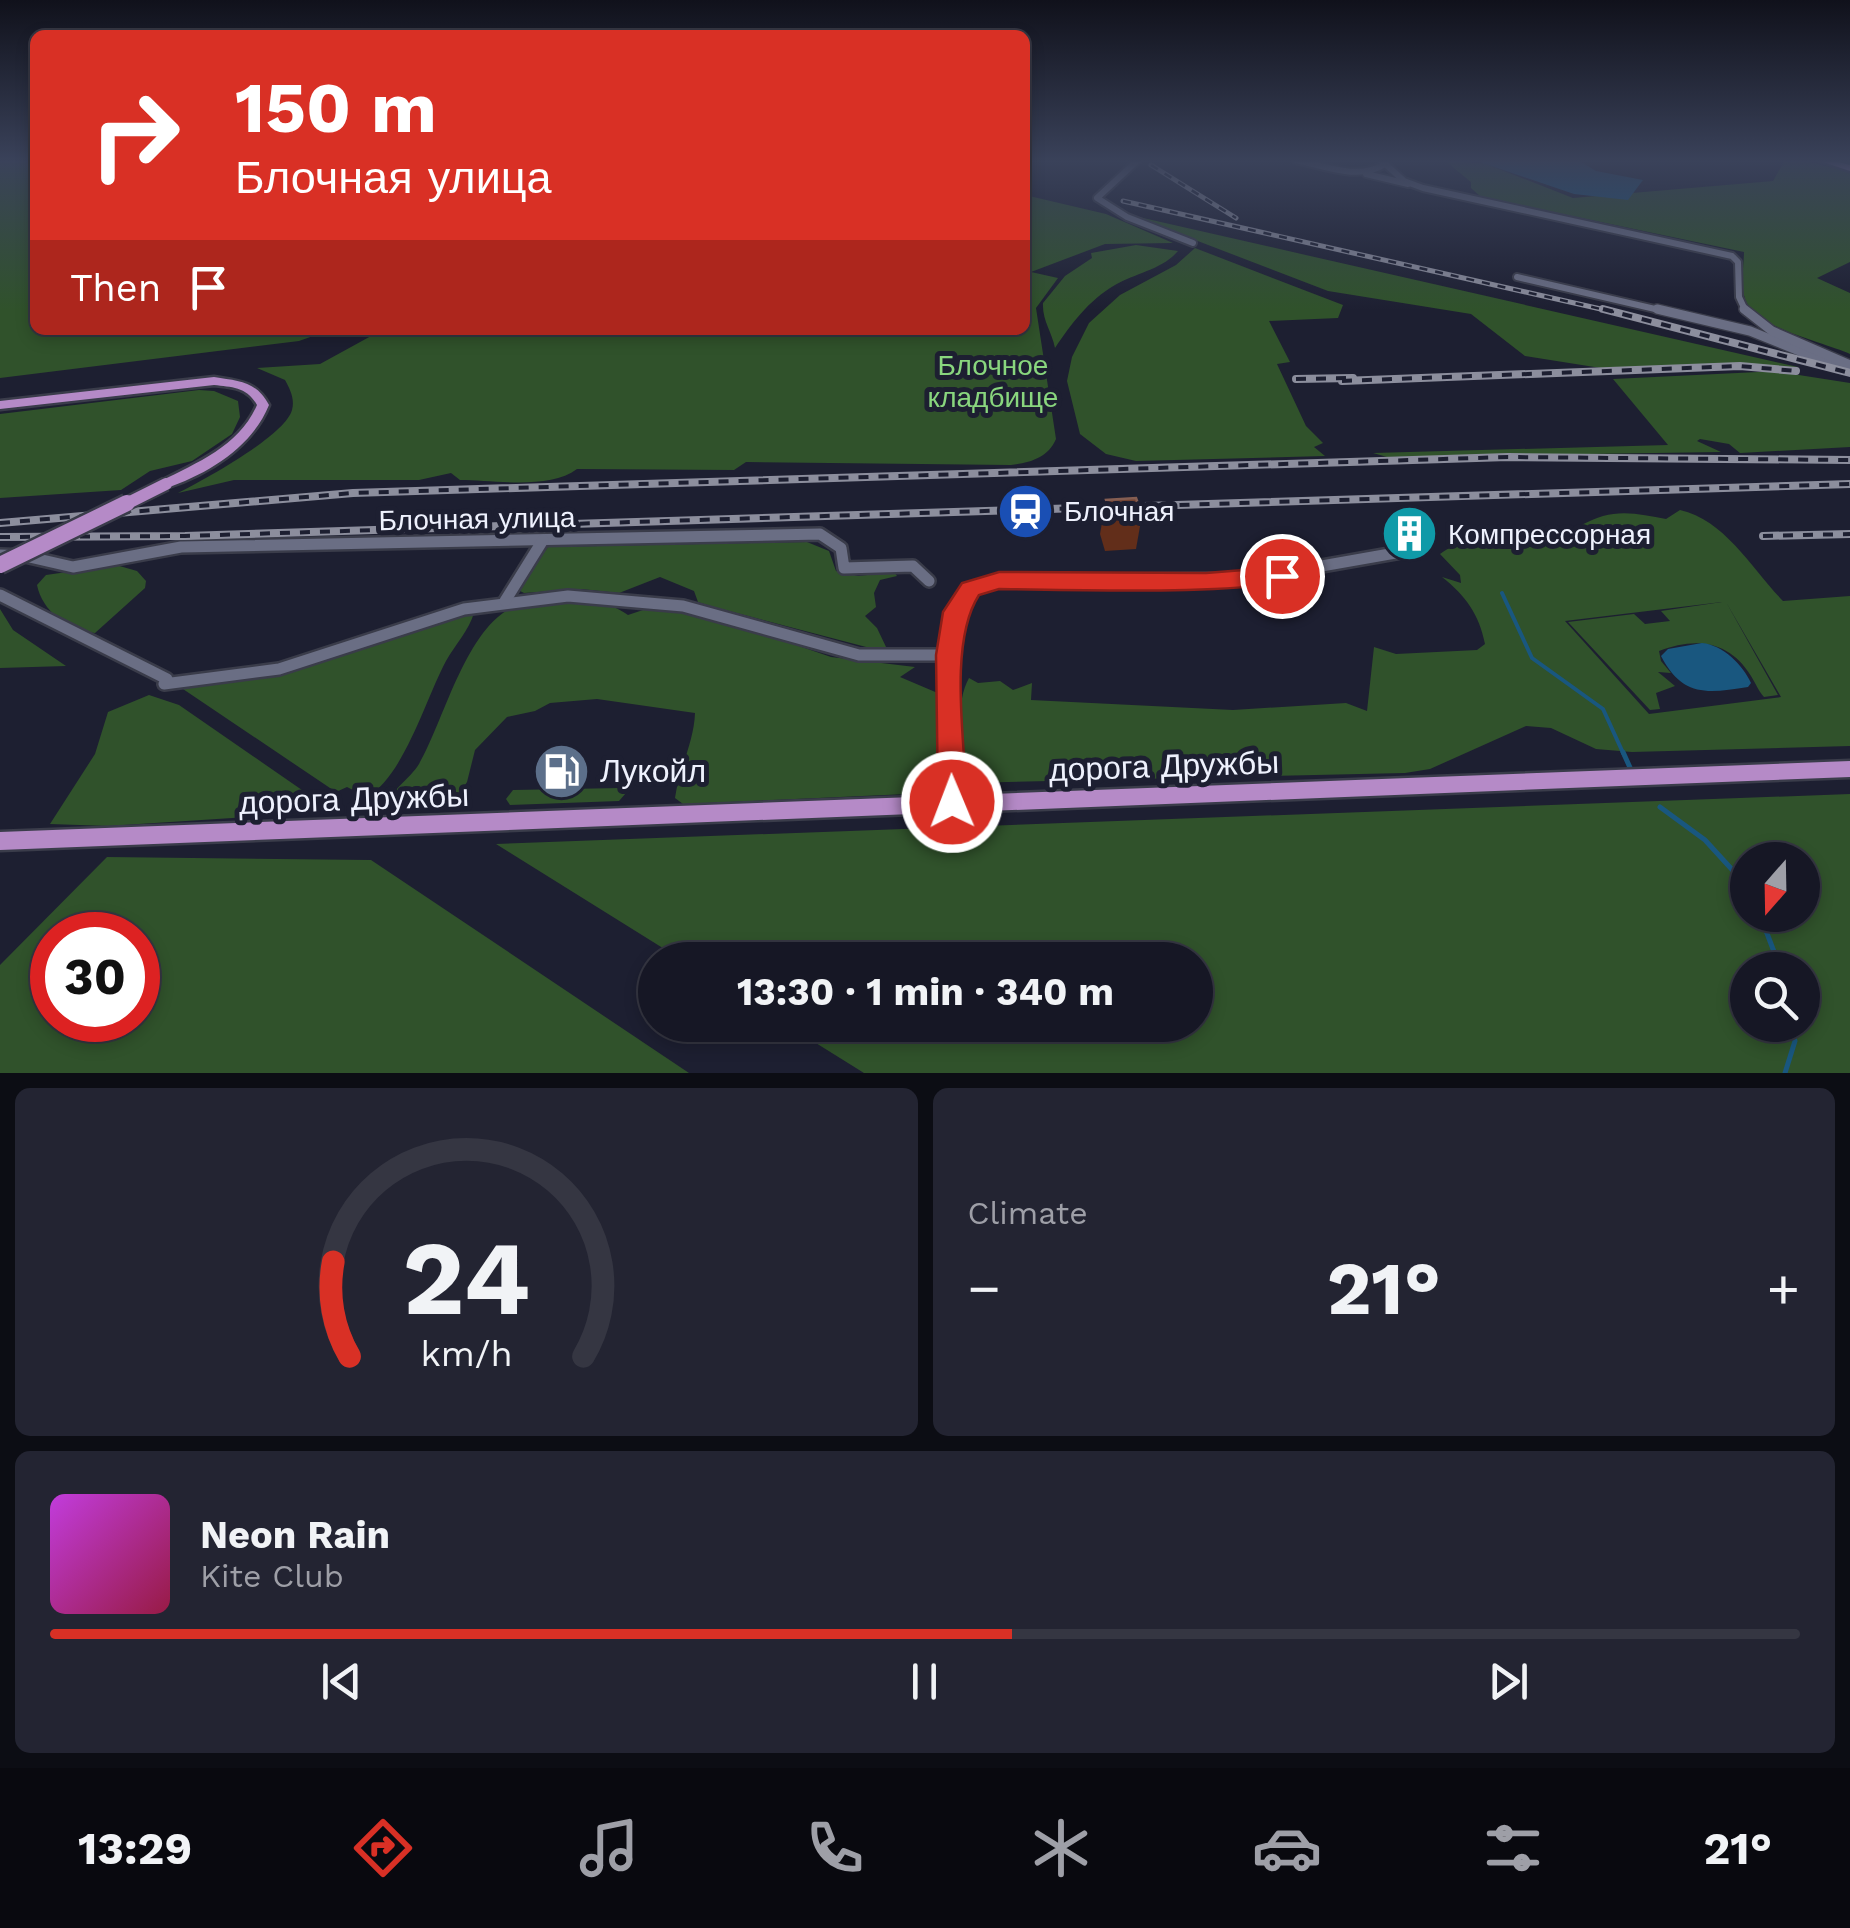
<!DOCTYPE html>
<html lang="en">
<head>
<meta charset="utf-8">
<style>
  :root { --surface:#161725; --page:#232432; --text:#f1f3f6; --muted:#9e9fa7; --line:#353642; --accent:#d93025 }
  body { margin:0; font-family:"Work Sans",sans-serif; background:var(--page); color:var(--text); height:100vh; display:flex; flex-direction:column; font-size:38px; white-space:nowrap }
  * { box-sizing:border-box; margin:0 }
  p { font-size:32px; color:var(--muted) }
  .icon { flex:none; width:55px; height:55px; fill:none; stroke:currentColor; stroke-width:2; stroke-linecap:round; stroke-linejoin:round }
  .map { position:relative; height:1073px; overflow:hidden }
  .panel { display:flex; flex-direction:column; gap:15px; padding:15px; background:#0c0d14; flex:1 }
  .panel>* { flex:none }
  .guide { position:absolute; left:30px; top:30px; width:1000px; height:305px; border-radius:15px; box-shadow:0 5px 15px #0003,0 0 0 2px var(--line); background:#d93025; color:#fff; overflow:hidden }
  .needle { width:65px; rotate:200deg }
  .fabs { position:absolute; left:1730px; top:842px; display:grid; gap:20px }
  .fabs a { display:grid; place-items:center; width:90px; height:90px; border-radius:50%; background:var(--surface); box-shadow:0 5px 15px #0003,0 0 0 2px var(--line); font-size:50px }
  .speed { position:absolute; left:30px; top:912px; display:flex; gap:20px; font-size:50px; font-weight:700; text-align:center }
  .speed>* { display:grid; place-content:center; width:130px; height:130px; border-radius:50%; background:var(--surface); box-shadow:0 5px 15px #0003,0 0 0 2px var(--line); line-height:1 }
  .speed .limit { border:15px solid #d22; background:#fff; color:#111 }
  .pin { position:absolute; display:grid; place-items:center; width:85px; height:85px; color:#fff; margin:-42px; border:5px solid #fff; border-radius:50%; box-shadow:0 2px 10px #0007 }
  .me { position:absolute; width:110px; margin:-55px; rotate:359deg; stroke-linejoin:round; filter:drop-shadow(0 0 8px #0008) }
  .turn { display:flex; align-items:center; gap:35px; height:210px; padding:0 40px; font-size:45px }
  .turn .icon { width:130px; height:130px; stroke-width:2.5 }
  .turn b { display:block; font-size:70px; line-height:85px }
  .then { display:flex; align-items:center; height:95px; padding:0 40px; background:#0003; gap:20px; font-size:38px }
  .big { font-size:75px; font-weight:700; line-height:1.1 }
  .panel .card { flex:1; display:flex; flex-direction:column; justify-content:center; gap:15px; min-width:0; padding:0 35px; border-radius:15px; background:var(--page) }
  .panel .dial { align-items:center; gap:0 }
  .dial svg { height:260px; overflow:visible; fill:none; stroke:var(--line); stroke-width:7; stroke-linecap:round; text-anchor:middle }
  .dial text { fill:var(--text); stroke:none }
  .song { display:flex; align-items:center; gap:30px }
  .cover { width:120px; height:120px; border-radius:15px; background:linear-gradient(135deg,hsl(290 70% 55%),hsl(340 70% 35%)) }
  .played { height:10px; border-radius:5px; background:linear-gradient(90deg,var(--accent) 55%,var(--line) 55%) }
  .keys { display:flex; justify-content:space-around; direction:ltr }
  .heat { display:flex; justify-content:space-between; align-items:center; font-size:55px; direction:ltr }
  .panel .tiles { flex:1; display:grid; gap:15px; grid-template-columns:1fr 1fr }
  .card:last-child { grid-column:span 2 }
  .trip { position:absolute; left:638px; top:942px; width:575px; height:100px; border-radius:50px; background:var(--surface); box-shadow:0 5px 15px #0003,0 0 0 2px var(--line); font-weight:700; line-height:100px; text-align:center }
  .menu { display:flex; height:160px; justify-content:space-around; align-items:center; background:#09090f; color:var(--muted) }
  .menu .icon { width:70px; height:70px }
  .menu .selected { color:var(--accent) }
  .menu b { font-size:45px; color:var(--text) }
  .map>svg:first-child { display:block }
  .green { fill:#30522b; fill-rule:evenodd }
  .water { fill:#19577f }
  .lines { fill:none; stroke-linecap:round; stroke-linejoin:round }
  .stream-far1 { stroke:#19577f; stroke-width:4 }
  .stream { stroke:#19577f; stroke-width:5 }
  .minor-far3-casing { stroke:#3a3c4a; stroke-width:10 }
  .minor-far2-casing { stroke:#3a3c4a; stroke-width:12 }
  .minor-far1-casing { stroke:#3a3c4a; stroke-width:16 }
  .minor-casing { stroke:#3a3c4a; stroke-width:19 }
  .primary-casing { stroke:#3a3c4a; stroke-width:5 }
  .minor-far3 { stroke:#6a6e84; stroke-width:6 }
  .minor-far2 { stroke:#6a6e84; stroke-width:9 }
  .minor-far1 { stroke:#6a6e84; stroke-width:11 }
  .minor { stroke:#6a6e84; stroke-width:14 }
  .primary { fill:#b58ac7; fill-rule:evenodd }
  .rail-far1-casing { stroke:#8c8e9d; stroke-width:5 }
  .rail-casing { stroke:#8c8e9d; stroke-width:8 }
  .rail-far1 { stroke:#1d1f31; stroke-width:2.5; stroke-dasharray:8; stroke-linecap:butt }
  .rail { stroke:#1d1f31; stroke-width:4; stroke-dasharray:10; stroke-linecap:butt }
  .primary-bridge-far1-casing { stroke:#3a3c4a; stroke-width:16; stroke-linecap:butt }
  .primary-bridge-casing { stroke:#3a3c4a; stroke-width:21; stroke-linecap:butt }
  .primary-bridge-far1 { stroke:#b58ac7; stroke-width:12 }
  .primary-bridge { stroke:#b58ac7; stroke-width:16 }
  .wall { fill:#622e1a }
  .building { fill:#724332; stroke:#855e52; stroke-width:2.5 }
  .route { fill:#d93025; stroke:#8d1f18; stroke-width:2.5 }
  .labels { text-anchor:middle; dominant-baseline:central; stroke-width:10; stroke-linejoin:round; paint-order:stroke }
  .park-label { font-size:28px; fill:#89d67e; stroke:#1d1f31 }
  .poi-label { font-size:28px; fill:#eef1fd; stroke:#1d1f31; text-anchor:start }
  .street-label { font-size:28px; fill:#eef1fd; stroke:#1d1f31 }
  .near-street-label { font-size:32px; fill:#eef1fd; stroke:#1d1f31 }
  .near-poi-label { font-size:32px; fill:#eef1fd; stroke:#1d1f31; text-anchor:start }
</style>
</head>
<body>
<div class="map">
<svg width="1850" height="1073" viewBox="0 0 1850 1073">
  <rect width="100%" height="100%" fill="#1d1f31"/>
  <!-- green -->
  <g class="green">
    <path d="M 0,160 L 35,160 L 35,330 L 330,330 L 299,341 L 0,378 Z"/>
    <path d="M 1444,160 L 1486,164 L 1573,198 L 1773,181 L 1785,160 L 1801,160 L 1850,172 L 1850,262 L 1817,278 L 1850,293 L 1850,354 C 1824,342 1754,328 1745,299 C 1740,284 1744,265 1744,252 L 1481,197 L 1471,188 L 1471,182 Z"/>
    <path d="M 1025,195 L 1106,214 L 1173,243 L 1105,244 L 1031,272 L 1058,278 L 1036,308 L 1056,439 C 1048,458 1029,463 1011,465 L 746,462 L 734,470 L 577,469 C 549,490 494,480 460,480 L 451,473 L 419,480 L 234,480 L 178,493 C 202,481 285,436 292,410 C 295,399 290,389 285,380 L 257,368 L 320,364 L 382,330 L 1025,330 Z"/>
    <path d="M 1130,215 L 1798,367 L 1786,373 L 1850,383 L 1850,447 L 1740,453 L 1729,444 L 1700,439 L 1697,441 L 1721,452 L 1387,457 L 1373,453 L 1668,445 L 1613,379 L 1779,371 L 1746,364 L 1607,369 L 1525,356 L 1471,314 L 1328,291 Z"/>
    <path d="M 1136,245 L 1178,251 C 1163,269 1136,273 1115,285 C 1088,301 1072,323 1055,348 C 1052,332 1042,320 1043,303 L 1065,276 L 1092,258 L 1091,253 Z"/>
    <path d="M 1195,248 L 1343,305 L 1338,318 L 1269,321 L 1290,362 L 1277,364 L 1306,426 L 1323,443 L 1314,447 L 1325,456 L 1136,461 L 1106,454 L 1080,434 L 1067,381 L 1072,357 L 1089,323 L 1120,295 L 1176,265 Z"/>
    <path d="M 199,390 L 214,391 L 238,401 L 240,417 L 232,434 L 192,461 L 150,471 L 121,490 L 0,498 L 0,414 Z"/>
    <path d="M 1680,510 C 1725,520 1752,569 1783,601 L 1850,596 L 1850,746 L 1632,752 L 1596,749 L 1551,728 L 1526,726 L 1430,769 L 1405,773 L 966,783 C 961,753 954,704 969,678 L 978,683 L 1000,681 L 1013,690 L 1032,683 L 1031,700 L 1233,710 L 1346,703 L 1367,711 L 1374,647 L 1396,654 L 1477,650 L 1485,644 C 1479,614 1466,596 1442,577 L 1461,583 L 1460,575 L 1440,554 C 1465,534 1486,550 1515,549 C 1550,547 1572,526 1603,516 C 1624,510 1645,515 1666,519 ZM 1722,602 L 1661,611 L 1670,621 L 1645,624 L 1634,614 L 1568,622 L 1650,710 L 1660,709 L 1656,693 L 1675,686 L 1658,672 L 1671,673 L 1661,661 L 1659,651 C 1695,637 1729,640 1751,676 C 1756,684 1758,690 1764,697 L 1778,695 L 1726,602 L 1781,697 L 1649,714 L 1565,621 Z"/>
    <path d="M 807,542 L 829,551 L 836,571 L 858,576 L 894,572 L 897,576 L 880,580 L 874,593 L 876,607 L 865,616 L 877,628 L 887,649 L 870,648 L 710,606 L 698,602 L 694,591 L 660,577 L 619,593 L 581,589 L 524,593 L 516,589 L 548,547 Z"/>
    <path d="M 116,565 L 137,571 L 146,581 L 145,588 L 95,633 C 69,632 42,611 37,585 L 46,575 Z"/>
    <path d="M 560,600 C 585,602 608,600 628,615 L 652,607 L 668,608 L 738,625 L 831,657 L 915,667 L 900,677 L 940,694 L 947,784 L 930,793 L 683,804 L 675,798 C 679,769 694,742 695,713 L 597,699 L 550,703 L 535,711 L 507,717 L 475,750 L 467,782 L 455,801 L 387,807 C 390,790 410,779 419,764 C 445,720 467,620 521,604 C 532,601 548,602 560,600 Z"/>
    <path d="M 0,609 L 13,630 L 66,666 L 0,668 Z"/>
    <path d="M 455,613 L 474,613 C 469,630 455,645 446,661 C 426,698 404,776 367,797 L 347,787 L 336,792 L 330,788 L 180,687 L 248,678 Z"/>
    <path d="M 149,695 L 179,705 L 328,808 L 327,812 L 108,826 L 50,824 L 95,754 L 108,712 Z"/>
    <path d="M 621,788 L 626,793 L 619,801 L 510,805 L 506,799 L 513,790 Z"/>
    <path d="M 1850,794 L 1850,1073 L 864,1073 L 787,1025 L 1195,1025 L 1195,960 L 682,960 L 496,844 ZM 1748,860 L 1802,860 L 1802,915 L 1748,915 ZM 1748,970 L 1802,970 L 1802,1025 L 1748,1025 Z"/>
    <path d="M 107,857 L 371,860 L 689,1073 L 0,1073 L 0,965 ZM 52,935 L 138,935 L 138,1020 L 52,1020 Z"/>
  </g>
  <!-- water -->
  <g class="water">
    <path d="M 1474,160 L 1578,160 L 1596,171 L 1643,180 L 1628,200 L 1574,194 Z"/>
    <path d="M 1702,643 C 1723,645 1743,665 1751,683 L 1748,687 C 1708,693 1683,698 1661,656 L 1668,649 Z"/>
  </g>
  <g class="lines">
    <!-- stream-far1 -->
    <path class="stream-far1" d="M 1502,593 L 1532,658 L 1603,709 L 1624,755"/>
    <!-- stream -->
    <g class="stream">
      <path d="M 1623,752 L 1632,772"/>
      <path d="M 1660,807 L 1705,840 L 1748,887"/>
      <path d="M 1760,915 L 1781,970"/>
      <path d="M 1785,1073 L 1795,1041 L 1791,1025"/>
    </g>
    <defs>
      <g id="minor-far3">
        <path d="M 1138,160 L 1097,198 L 1127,217 L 1193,243"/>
        <path d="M 1296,160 C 1324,166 1359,181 1385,164"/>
        <path d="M 1381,160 L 1404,181 L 1423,188 L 1732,256 L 1738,262 L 1739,297 L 1746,312"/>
        <path d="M 1366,174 L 1408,184"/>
        <path d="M 1517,277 L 1668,312"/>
      </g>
      <g id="minor-far2">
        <path d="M 1657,309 L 1750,331 L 1844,369"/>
        <path d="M 1744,309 L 1772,331 L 1850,365"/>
      </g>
      <g id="minor-far1">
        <path d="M 0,555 L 25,556 L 73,567 L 181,547 L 820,534 L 841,548 L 844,568 L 913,566 L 929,581"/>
        <path d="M 0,595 L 167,679 L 164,684 L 279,669 L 464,609 L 568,596 L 683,606 L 859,655 L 949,655"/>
        <path d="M 505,601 L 543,540"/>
        <path d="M 950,755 C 948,716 938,618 969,591 C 976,585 990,584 999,581 L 1248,579 L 1401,552"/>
      </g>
      <path id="minor" d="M 949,752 L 952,802"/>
      <g id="primary">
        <path d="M 1817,160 L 1830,160 L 1850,165 L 1850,171 Z"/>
        <path d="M 214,377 C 239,381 256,381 269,405 C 252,447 208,474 166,488 L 161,487 L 159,484 L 161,481 C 198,462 239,446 257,405 C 247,387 232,387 214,385 L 0,409 L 0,401 Z"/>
        <path d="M 1850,761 L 1850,777 L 0,850 L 0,832 Z"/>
      </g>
    </defs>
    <!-- minor-far3 casing -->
    <use href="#minor-far3" class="minor-far3-casing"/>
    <!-- minor-far2 casing -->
    <use href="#minor-far2" class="minor-far2-casing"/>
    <!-- minor-far1 casing -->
    <use href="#minor-far1" class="minor-far1-casing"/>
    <!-- minor casing -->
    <use href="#minor" class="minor-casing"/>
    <!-- primary casing -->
    <use href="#primary" class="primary-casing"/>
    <!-- minor-far3 -->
    <use href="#minor-far3" class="minor-far3"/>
    <!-- minor-far2 -->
    <use href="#minor-far2" class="minor-far2"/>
    <!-- minor-far1 -->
    <use href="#minor-far1" class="minor-far1"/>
    <!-- minor -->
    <use href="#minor" class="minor"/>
    <!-- primary -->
    <use href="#primary" class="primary"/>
    <defs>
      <g id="rail-far1">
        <path d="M 1151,165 L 1236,218"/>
        <path d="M 1123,201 L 1614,312"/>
      </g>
      <g id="rail">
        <path d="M 1603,309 L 1850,373"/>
        <path d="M 1296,379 L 1353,378"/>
        <path d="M 1342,381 L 1740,366 L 1796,371"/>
        <path d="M 0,523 L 353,493 L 1508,457 L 1850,460"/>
        <path d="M 1763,536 L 1850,534"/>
        <path d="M 0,537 L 185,536 L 1850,484"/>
      </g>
    </defs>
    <!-- rail-far1 casing -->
    <use href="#rail-far1" class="rail-far1-casing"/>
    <!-- rail casing -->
    <use href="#rail" class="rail-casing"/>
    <!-- rail-far1 -->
    <use href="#rail-far1" class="rail-far1"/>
    <!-- rail -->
    <use href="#rail" class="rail"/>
    <defs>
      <path id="primary-bridge-far1" d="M 122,506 L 166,484"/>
      <path id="primary-bridge" d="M 0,565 L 127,503"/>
    </defs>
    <!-- primary-bridge-far1 casing -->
    <use href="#primary-bridge-far1" class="primary-bridge-far1-casing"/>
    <!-- primary-bridge casing -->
    <use href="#primary-bridge" class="primary-bridge-casing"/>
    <!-- primary-bridge-far1 -->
    <use href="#primary-bridge-far1" class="primary-bridge-far1"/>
    <!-- primary-bridge -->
    <use href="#primary-bridge" class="primary-bridge"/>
  </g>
  <!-- wall -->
  <g class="wall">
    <path d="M 1106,500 L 1142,515 L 1136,549 L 1105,551 L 1100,534 Z"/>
    <path d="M 1399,523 L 1425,533 L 1422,539 L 1403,540 L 1396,529 Z"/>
  </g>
  <!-- building -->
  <g class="building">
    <path d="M 1136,498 L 1142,515 L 1111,517 L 1106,500 Z"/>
    <path d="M 1399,523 L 1418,523 L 1425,533 L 1405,534 Z"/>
  </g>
  <!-- sky -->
  <linearGradient id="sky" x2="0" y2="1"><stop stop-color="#10111b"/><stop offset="0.52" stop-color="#3a425a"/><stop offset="1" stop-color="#3a425a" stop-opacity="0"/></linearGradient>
  <rect width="1850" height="310" fill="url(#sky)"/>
  <!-- route -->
  <path class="route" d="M 1282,567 L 1294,576 C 1279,597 1040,589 999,589 L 979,595 C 948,643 965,744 967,802 L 963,811 L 952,815 L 942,811 L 938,802 L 936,655 L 943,612 L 962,583 L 999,572 L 1206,573 Z"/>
  <!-- icons -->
  <defs>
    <symbol id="station-disc" viewBox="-11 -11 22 22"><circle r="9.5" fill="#1a4fb4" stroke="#1d1f31"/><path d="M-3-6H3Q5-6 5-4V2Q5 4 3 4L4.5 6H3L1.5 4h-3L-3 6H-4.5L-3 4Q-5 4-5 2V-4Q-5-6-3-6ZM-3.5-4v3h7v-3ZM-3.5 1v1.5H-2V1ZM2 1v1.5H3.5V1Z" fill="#fff"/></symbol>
    <symbol id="building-disc" viewBox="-11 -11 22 22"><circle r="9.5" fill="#0f9aa8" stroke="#1d1f31"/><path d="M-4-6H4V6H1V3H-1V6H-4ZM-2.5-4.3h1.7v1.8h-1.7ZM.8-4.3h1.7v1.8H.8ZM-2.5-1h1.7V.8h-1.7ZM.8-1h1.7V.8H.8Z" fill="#fff"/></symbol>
    <symbol id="fuel-disc" viewBox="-11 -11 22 22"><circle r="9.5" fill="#5c6f8a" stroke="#1d1f31"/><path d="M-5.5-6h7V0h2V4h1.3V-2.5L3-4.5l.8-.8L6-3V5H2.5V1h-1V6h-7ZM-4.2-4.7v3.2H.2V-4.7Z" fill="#fff"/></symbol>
  </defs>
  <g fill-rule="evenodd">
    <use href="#station-disc" x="994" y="480" width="63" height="63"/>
    <use href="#building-disc" x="1378" y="502" width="63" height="63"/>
    <use href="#fuel-disc" x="530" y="740" width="63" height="63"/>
  </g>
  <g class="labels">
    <!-- park labels -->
    <g class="park-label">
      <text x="993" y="365">Блочное<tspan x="993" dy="32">кладбище</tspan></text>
    </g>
    <!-- poi labels -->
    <g class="poi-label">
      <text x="1064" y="511">Блочная</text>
      <text x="1448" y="534">Компрессорная</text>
    </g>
    <!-- street labels -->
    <g class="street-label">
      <text transform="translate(477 519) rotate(-1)">Блочная улица</text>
    </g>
    <!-- near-street labels -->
    <g class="near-street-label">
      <text transform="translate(1164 766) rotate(-2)">дорога Дружбы</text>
      <text transform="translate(354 799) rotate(-2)">дорога Дружбы</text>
    </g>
    <!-- near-poi labels -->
    <g class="near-poi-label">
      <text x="600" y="771">Лукойл</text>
    </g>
  </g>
</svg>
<div class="fabs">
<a><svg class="needle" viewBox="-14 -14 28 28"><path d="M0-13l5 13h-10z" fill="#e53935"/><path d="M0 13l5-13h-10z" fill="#9e9fa7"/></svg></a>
<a><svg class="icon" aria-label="search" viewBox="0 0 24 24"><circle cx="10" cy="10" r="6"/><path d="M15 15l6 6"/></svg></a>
</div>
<div class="speed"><div class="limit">30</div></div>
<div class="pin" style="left:1282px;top:576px;background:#d93025"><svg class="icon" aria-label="arrive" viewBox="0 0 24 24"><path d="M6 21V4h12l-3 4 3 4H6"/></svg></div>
<svg class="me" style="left:952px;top:802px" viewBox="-20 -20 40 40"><circle r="17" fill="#d93025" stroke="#fff" stroke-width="3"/><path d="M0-11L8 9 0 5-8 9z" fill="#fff"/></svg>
<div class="trip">13:30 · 1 min · 340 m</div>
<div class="guide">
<div class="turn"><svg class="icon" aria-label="right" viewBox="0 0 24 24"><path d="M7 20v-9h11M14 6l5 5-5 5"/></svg><div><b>150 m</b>Блочная улица</div></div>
<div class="then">Then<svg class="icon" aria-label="arrive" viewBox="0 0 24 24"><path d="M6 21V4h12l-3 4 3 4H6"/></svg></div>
</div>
</div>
<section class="panel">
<div class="tiles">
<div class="card dial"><svg viewBox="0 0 100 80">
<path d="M14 69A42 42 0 1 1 86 69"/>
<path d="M14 69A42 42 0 0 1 9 40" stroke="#d93025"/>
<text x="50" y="56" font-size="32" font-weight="700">24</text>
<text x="50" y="72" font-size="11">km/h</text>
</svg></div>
<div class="card"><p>Climate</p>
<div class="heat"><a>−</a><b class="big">21°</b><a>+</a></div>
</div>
<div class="card">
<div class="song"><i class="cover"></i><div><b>Neon Rain</b><p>Kite Club</p></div></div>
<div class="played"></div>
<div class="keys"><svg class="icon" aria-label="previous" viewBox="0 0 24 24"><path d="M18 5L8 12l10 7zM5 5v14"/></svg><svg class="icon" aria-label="pause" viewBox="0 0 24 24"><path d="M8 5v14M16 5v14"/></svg><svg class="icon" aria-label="next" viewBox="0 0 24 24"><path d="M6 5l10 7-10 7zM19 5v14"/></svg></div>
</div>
</div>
</section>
<nav class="menu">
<b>13:29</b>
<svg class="icon selected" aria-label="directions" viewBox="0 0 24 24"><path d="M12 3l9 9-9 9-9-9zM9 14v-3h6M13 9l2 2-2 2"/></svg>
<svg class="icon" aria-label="music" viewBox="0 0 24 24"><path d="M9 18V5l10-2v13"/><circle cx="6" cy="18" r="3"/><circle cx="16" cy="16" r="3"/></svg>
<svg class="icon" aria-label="phone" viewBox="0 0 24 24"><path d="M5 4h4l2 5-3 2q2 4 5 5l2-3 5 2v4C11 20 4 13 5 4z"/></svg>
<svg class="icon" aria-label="climate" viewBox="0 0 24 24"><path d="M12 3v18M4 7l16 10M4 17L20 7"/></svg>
<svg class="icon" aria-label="car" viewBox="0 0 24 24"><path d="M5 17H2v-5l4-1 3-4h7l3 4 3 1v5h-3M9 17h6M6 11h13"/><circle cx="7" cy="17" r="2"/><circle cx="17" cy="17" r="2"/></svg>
<svg class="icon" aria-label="filters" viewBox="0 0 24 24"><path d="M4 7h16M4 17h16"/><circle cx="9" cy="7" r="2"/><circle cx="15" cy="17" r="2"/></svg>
<b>21°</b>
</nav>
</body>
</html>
